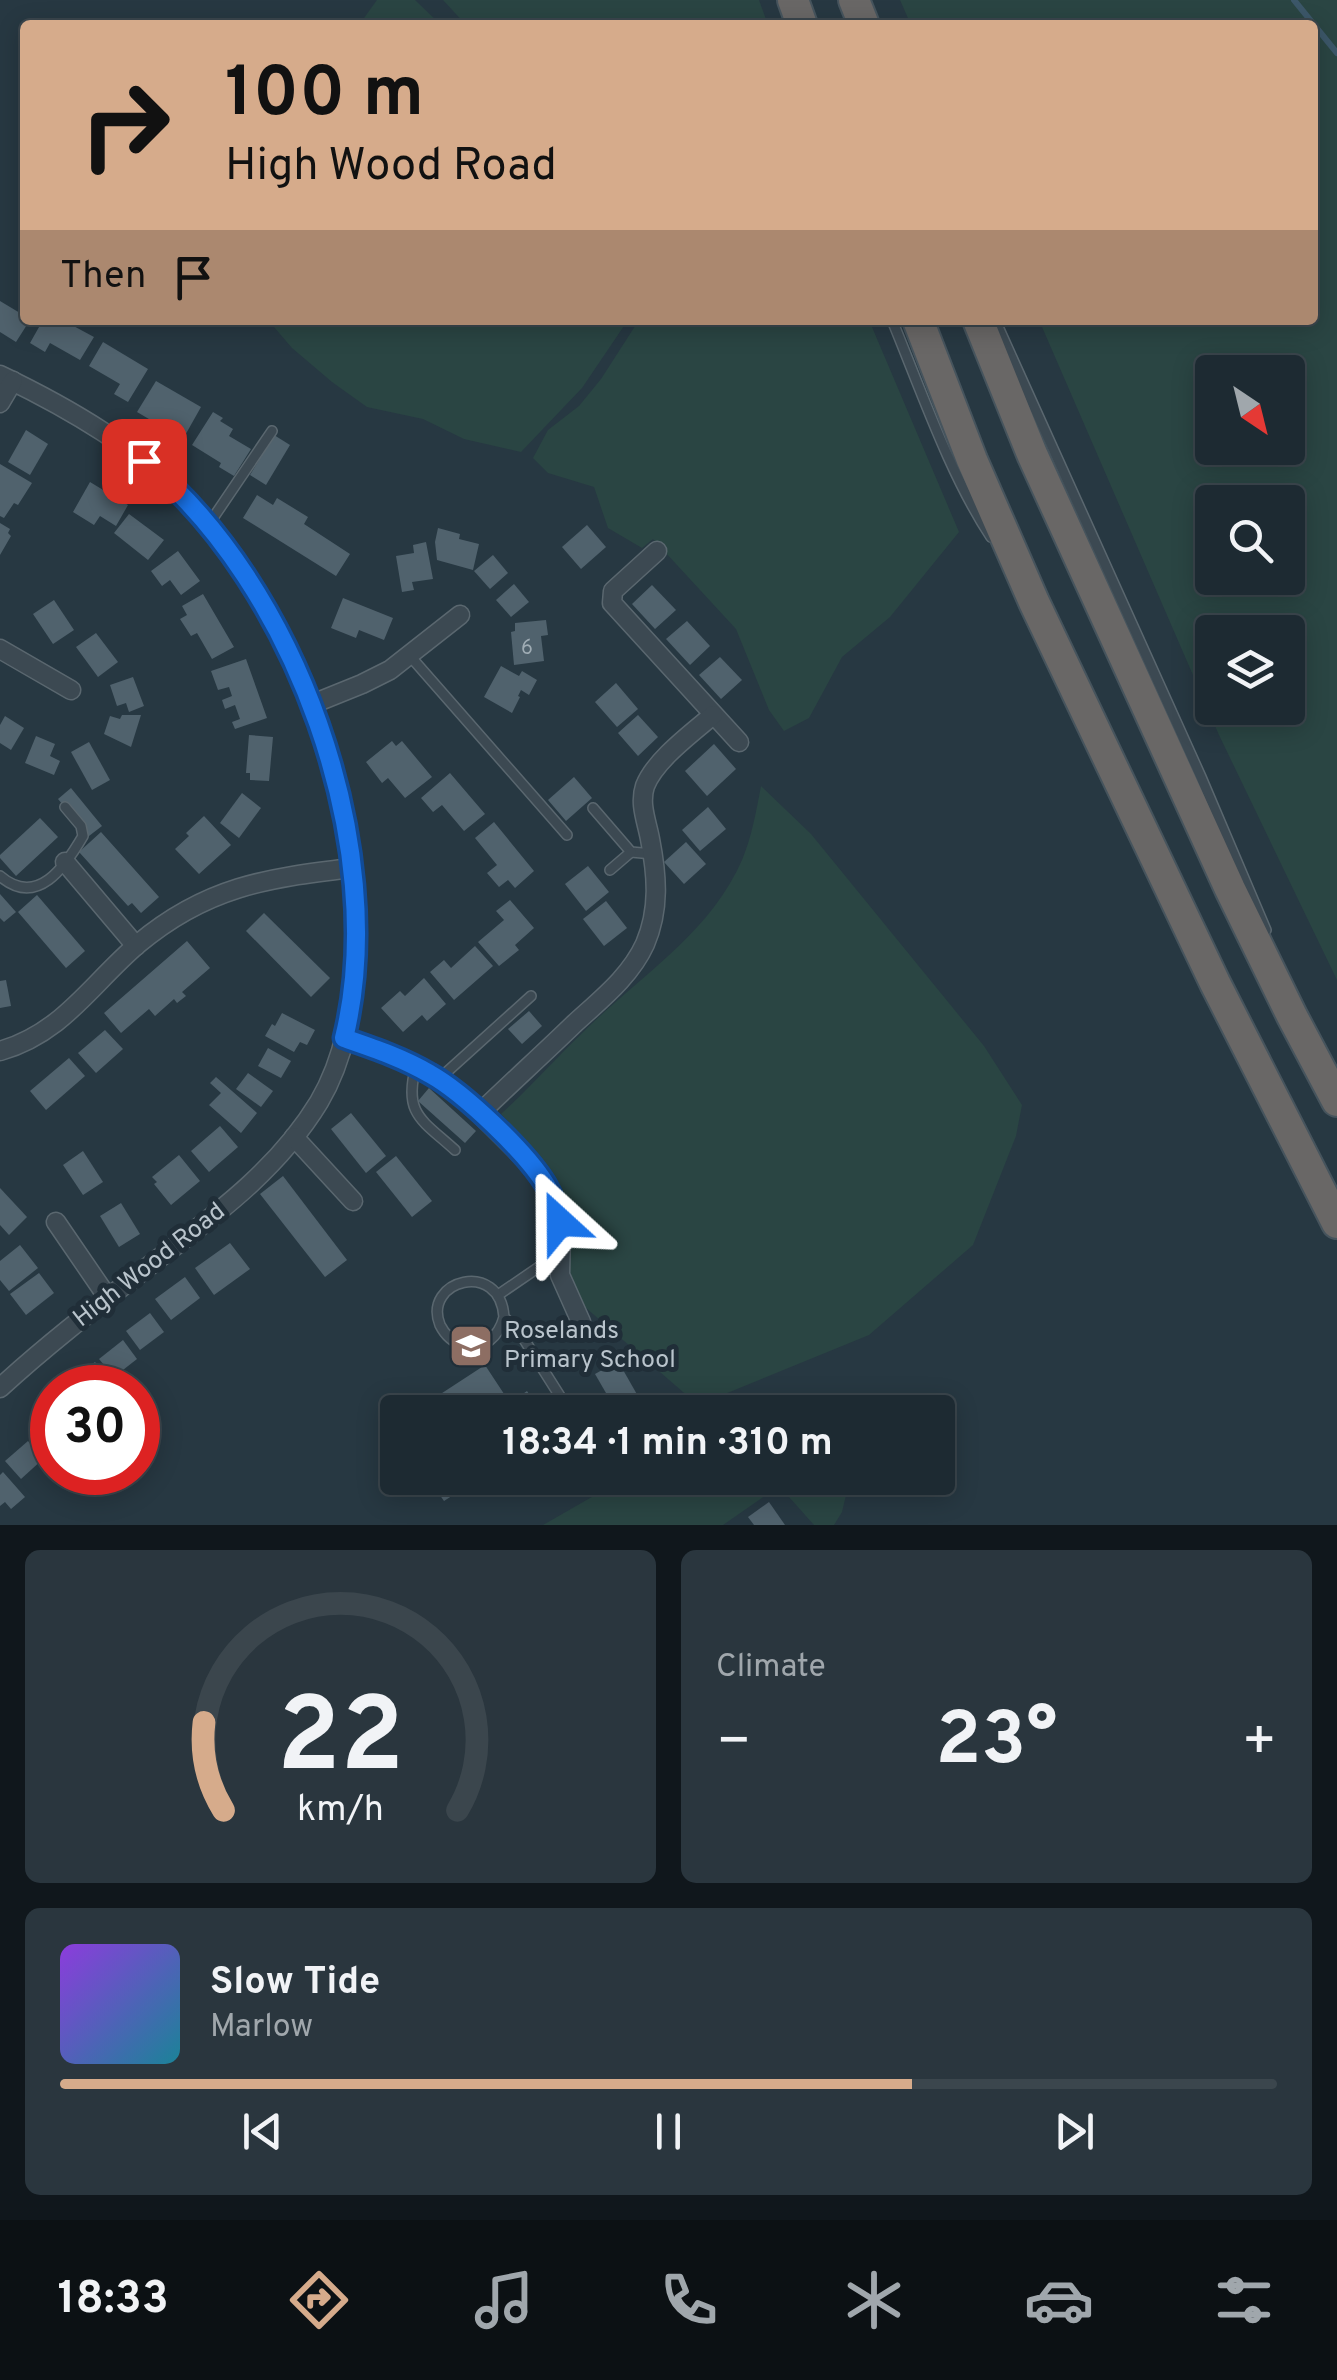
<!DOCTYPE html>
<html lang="en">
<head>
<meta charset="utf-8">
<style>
  :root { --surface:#1d2a32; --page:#2a363e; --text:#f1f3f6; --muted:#a0a7ac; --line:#3b464d; --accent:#d6ab8b }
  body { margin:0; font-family:Overpass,sans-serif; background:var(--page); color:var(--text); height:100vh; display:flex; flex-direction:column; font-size:38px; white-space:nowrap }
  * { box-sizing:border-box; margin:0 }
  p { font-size:32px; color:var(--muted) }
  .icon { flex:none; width:55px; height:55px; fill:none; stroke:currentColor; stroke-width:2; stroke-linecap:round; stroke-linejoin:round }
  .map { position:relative; height:1525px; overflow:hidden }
  .drawer { display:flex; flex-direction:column; gap:25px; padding:25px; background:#10171c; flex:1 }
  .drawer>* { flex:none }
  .banner { position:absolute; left:20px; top:20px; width:1298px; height:305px; border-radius:10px; box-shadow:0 5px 25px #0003,0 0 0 2px var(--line); background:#d6ab8b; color:#111; overflow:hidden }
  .needle { width:65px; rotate:145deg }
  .buttons { position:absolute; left:1195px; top:355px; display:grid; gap:20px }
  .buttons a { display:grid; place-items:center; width:110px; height:110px; border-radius:10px; background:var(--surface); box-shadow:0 5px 25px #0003,0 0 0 2px var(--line); font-size:50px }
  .speed { position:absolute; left:30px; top:1365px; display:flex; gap:20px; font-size:50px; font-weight:700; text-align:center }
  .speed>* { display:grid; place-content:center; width:130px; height:130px; border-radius:50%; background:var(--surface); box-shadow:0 5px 25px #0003,0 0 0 2px var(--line); line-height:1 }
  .speed .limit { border:15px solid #d22; background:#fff; color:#111 }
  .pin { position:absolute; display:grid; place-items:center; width:85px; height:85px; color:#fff; margin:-42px; border-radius:20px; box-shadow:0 5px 15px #0006 }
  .me { position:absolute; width:110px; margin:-55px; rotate:336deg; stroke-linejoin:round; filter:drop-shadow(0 0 8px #0008) }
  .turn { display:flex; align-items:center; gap:35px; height:210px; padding:0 40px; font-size:45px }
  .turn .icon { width:130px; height:130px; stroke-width:2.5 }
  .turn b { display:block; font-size:70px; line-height:85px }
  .then { display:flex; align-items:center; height:95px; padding:0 40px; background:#0003; gap:20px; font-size:38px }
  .big { font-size:75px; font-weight:700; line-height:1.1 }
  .drawer .card { flex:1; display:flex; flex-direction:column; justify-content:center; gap:15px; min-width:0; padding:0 35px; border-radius:15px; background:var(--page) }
  .drawer .dial { align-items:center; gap:0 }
  .dial svg { height:260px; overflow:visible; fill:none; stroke:var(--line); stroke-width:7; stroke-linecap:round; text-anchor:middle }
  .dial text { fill:var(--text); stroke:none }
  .song { display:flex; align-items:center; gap:30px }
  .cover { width:120px; height:120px; border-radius:15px; background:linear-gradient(135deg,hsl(270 70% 55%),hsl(190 70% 35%)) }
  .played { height:10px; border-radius:5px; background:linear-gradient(90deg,var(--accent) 70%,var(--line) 70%) }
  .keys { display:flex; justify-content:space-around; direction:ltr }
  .heat { display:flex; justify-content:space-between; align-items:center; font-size:55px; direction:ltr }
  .drawer .tiles { flex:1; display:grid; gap:25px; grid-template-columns:1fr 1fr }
  .card:last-child { grid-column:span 2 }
  .trip { position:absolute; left:380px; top:1395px; width:575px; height:100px; border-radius:10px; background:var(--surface); box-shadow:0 5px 25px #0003,0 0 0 2px var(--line); font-weight:700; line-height:100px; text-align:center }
  .tabs { display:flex; height:160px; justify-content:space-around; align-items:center; background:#0c1114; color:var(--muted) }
  .tabs .icon { width:70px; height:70px }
  .tabs .current { color:var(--accent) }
  .tabs b { font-size:45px; color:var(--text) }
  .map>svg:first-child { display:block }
  .green { fill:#2a4543; fill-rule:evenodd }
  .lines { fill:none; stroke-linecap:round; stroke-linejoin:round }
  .stream { stroke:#3c5769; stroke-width:6 }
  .building { fill:#50626d }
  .service-casing { stroke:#5a676f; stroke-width:12 }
  .minor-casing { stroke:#5a676f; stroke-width:21 }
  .trunk-casing { stroke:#46545d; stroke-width:34 }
  .service { stroke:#3c4952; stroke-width:9 }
  .minor { stroke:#3c4952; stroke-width:18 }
  .trunk { stroke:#696766; stroke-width:30 }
  .route-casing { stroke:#114b97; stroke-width:25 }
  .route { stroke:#1a73e8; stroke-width:18 }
  .labels { text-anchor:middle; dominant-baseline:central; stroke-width:10; stroke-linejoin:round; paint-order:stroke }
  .number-label { font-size:20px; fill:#9facb4 }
  .street-label { font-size:25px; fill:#b9c4cc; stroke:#202e38 }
  .poi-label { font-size:25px; fill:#b9c4cc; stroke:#202e38; text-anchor:start }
</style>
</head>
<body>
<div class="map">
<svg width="1337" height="1525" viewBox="0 0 1337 1525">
  <rect width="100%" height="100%" fill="#273842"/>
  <!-- green -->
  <g class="green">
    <path d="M 377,0 L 415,0 L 441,25 L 359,25 Z"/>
    <path d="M 443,0 L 759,0 L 768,25 L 466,25 Z"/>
    <path d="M 900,0 L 1337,0 L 1337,980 L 1219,735 L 1039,320 L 1312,320 L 1312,25 L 911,25 ZM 1288,372 L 1288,448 L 1212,448 L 1212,372 ZM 1288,502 L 1288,578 L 1212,578 L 1212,502 ZM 1288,632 L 1288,708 L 1212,708 L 1212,632 Z"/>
    <path d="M 268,320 L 628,320 L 582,388 L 521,452 L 464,439 L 423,419 L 367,407 L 332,382 L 292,348 Z"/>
    <path d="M 639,320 L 869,320 L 959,532 L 890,617 L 842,657 L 809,718 L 784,731 L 769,710 L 736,629 L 653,539 L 642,548 L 608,528 L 594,487 L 548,473 L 533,458 L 548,430 L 579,406 L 601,379 Z"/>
    <path d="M 761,786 L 811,834 L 984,1046 L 1022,1105 L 1016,1136 L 973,1245 L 869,1335 L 698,1405 L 563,1288 C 589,1204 555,1171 501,1114 C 535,1083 565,1048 599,1017 C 650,970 713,927 742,860 C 752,836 756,812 761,786 Z"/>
    <path d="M 625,1478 L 850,1478 L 842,1512 L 834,1525 L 814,1525 L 789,1497 L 766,1495 L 723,1525 L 543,1525 Z"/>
  </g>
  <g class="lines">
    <!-- stream -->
    <path class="stream" d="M 1294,0 L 1337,53"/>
  </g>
  <!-- building -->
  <g class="building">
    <path d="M 0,301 L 25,316 L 25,320 L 30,320 L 16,342 L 0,332 Z"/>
    <path d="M 43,320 L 70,320 L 68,323 L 94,337 L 80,360 L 50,343 L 45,352 L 30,343 Z"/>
    <path d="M 103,342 L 148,369 L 128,402 L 114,394 L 120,384 L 89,366 Z"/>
    <path d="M 156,381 L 201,407 L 183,439 L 137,412 Z"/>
    <path d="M 213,412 L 223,418 L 220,421 L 233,429 L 229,436 L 251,449 L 234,476 L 219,467 L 221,463 L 192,445 Z"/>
    <path d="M 26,430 L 48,444 L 30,475 L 8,462 Z"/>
    <path d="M 274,435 L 290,445 L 266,485 L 250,475 Z"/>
    <path d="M 0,464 L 32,483 L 18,505 L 14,503 L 4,518 L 0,516 Z"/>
    <path d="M 90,482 L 128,505 L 116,526 L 100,516 L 94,525 L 73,512 Z"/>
    <path d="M 257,495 L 273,505 L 277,498 L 308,517 L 304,524 L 350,554 L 336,576 L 243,518 Z"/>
    <path d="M 129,514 L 164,540 L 148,560 L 114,533 Z"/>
    <path d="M 0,523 L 10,529 L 8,533 L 11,536 L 0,555 Z"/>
    <path d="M 587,525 L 606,547 L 581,569 L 562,547 Z"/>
    <path d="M 438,528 L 460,534 L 459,539 L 479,544 L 473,570 L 437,560 L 435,542 Z"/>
    <path d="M 426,542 L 433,579 L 412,582 L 414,590 L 402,592 L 396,556 L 414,553 L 413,545 Z"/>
    <path d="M 178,551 L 200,581 L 181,595 L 170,580 L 162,586 L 151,571 Z"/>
    <path d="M 493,555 L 508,573 L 490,589 L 474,571 Z"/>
    <path d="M 514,584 L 529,602 L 511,617 L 496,600 Z"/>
    <path d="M 652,585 L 676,610 L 655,629 L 632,604 Z"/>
    <path d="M 203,594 L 234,647 L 212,659 L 197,633 L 191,636 L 180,619 L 187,615 L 182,606 Z"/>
    <path d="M 343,598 L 393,618 L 384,640 L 359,630 L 356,638 L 331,628 Z"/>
    <path d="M 54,600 L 74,630 L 53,644 L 33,614 Z"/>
    <path d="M 546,620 L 548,635 L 541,636 L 544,661 L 514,665 L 511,632 L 515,631 L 515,623 Z"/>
    <path d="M 687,621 L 710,646 L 690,665 L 666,639 Z"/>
    <path d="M 96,633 L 118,662 L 98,677 L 76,647 Z"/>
    <path d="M 720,657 L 742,680 L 721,699 L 699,675 Z"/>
    <path d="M 246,659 L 267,718 L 235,729 L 232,722 L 240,719 L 235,705 L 225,709 L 222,700 L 232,696 L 229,687 L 218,690 L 211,671 Z"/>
    <path d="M 501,666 L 519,676 L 522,671 L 537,680 L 529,695 L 521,690 L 518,696 L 520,697 L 512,713 L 484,697 Z"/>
    <path d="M 133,677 L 144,706 L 129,712 L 126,703 L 117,706 L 110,685 Z"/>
    <path d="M 616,683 L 638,709 L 617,727 L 595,702 Z"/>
    <path d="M 122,715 L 141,715 L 131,747 L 104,734 L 110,716 L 120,719 Z"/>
    <path d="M 638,715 L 658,737 L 638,756 L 618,733 Z"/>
    <path d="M 5,716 L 24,728 L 11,750 L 0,743 L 0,725 Z"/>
    <path d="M 249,735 L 273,737 L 269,781 L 250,780 L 250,773 L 246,773 Z"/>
    <path d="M 36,736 L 55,744 L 50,756 L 60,761 L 54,775 L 25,763 Z"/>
    <path d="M 392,741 L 396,746 L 402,741 L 432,777 L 405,798 L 388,778 L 382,783 L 366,762 Z"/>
    <path d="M 89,742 L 110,780 L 92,790 L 71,752 Z"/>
    <path d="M 714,744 L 736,769 L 707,796 L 685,771 Z"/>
    <path d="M 450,773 L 485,814 L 464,831 L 442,805 L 433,812 L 421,798 Z"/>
    <path d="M 574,777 L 592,798 L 566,821 L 548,800 Z"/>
    <path d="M 71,788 L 102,826 L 89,836 L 58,799 Z"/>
    <path d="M 242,793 L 261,808 L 239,838 L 220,823 Z"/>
    <path d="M 708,807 L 726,829 L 700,851 L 682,830 Z"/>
    <path d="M 204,816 L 231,845 L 199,874 L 175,849 L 189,836 L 186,833 Z"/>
    <path d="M 40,818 L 58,837 L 16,876 L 0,858 L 0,855 Z"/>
    <path d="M 494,822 L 534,871 L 515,888 L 508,880 L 499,887 L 487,873 L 497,865 L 475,838 Z"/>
    <path d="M 101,832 L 159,897 L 141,913 L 132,903 L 128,906 L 79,852 Z"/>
    <path d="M 686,842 L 706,864 L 684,884 L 664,862 Z"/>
    <path d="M 588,866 L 609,892 L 586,911 L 565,884 Z"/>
    <path d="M 0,894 L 16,912 L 4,922 L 0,918 Z"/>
    <path d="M 37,895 L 85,951 L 66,968 L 18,912 Z"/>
    <path d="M 510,900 L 534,928 L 515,945 L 519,950 L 499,966 L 478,942 L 504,920 L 496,911 Z"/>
    <path d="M 606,901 L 627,928 L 604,946 L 583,919 Z"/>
    <path d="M 264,913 L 330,978 L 311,997 L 246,931 Z"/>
    <path d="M 187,941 L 210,968 L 182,992 L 186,996 L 177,1003 L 174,999 L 155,1016 L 149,1009 L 121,1033 L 104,1013 Z"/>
    <path d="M 475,946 L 493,966 L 454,1000 L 430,972 L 444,960 L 451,968 Z"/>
    <path d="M 424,978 L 446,1004 L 427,1021 L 422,1015 L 403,1032 L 381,1008 L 400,991 L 405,996 Z"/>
    <path d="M 6,980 L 11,1006 L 0,1008 L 0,981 Z"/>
    <path d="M 529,1011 L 542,1026 L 522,1044 L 508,1029 Z"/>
    <path d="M 282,1013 L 315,1030 L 307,1045 L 300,1042 L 294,1052 L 265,1036 L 272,1024 L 275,1026 Z"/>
    <path d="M 105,1030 L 123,1049 L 96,1073 L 78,1053 Z"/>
    <path d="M 268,1048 L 291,1061 L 281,1078 L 258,1066 Z"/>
    <path d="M 69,1058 L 85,1076 L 46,1110 L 30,1091 Z"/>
    <path d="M 248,1073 L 273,1091 L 261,1107 L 236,1089 Z"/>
    <path d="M 216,1077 L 257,1113 L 241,1133 L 209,1105 L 221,1093 L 210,1083 Z"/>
    <path d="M 429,1088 L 476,1131 L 465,1143 L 418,1101 Z"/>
    <path d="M 351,1113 L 386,1156 L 366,1173 L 331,1129 Z"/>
    <path d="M 220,1126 L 238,1147 L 209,1172 L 191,1151 Z"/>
    <path d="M 83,1151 L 103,1182 L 83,1195 L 63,1165 Z"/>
    <path d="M 179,1155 L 200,1181 L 171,1205 L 154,1184 L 157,1182 L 152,1177 Z"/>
    <path d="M 396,1156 L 432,1201 L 412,1217 L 376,1172 Z"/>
    <path d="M 283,1176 L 347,1260 L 325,1277 L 260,1194 Z"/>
    <path d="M 0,1188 L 27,1217 L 9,1235 L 0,1225 Z"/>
    <path d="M 121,1203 L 140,1234 L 119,1247 L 100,1216 Z"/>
    <path d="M 230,1243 L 250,1269 L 214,1295 L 195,1268 Z"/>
    <path d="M 20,1245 L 38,1268 L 9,1291 L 0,1280 L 0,1261 Z"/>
    <path d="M 39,1273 L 54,1293 L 26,1315 L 10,1294 Z"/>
    <path d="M 185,1277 L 200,1298 L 171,1320 L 155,1299 Z"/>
    <path d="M 150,1313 L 164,1332 L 140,1350 L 126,1331 Z"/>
    <path d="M 123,1340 L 137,1359 L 114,1377 L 99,1359 Z"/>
    <path d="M 618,1361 L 647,1412 L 617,1412 L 595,1374 Z"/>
    <path d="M 95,1362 L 110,1381 L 101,1388 L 77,1388 L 71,1380 Z"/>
    <path d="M 485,1365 L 510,1403 L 527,1391 L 541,1412 L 426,1412 L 440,1403 L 436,1397 Z"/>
    <path d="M 61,1380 L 67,1388 L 52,1388 L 52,1418 L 38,1399 Z"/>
    <path d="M 28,1441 L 43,1459 L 21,1479 L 5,1461 Z"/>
    <path d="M 3,1472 L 25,1497 L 11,1509 L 5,1502 L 0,1506 L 0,1475 Z"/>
    <path d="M 428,1478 L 500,1478 L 484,1488 L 478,1479 L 444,1501 Z"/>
    <path d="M 769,1502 L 785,1525 L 754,1525 L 748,1517 Z"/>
  </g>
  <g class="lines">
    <defs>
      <g id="service">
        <path d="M 892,320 C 921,390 950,475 991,537"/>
        <path d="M 995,320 L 1201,777 L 1266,930"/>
        <path d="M 209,524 L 272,431"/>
        <path d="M 410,656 L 567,835"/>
        <path d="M 593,808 L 631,852 L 653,854"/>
        <path d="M 610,870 L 631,852"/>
        <path d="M 0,876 C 37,908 65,867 83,836 L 81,826 L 65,807"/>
        <path d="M 416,1066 C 403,1114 422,1120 455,1150"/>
        <path d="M 439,1079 L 531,996"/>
        <path d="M 498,1295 L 558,1254"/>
        <path d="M 504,1317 C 499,1336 484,1351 463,1345 C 452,1342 445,1335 440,1325 C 422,1280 500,1259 504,1317 L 520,1333 L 570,1412"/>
      </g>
      <g id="minor">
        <path d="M 0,375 C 69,408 140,449 193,506 C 297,617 362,806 355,957 C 353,1007 345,1058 319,1102 C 279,1168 218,1213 158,1259 C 104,1301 50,1342 0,1388"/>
        <path d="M 0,403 L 13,381"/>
        <path d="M 657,551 L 613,591 L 612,603 L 739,742"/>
        <path d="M 0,649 L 71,690"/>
        <path d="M 310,705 L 362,684 L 390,670 L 460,615"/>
        <path d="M 65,862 L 136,946"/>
        <path d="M 344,1038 L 416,1066 L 439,1079 L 465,1099 L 526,1160 L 544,1182 L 554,1200 L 561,1233 L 560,1275 L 581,1322"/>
        <path d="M 0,1051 C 63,1033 91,984 138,944 C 206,887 266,878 352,868"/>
        <path d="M 480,1113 C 511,1083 543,1054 574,1024 C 600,1000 630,977 645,944 C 660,909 657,875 650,839 C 647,822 639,804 645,786 C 655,760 692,733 713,715"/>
        <path d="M 294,1137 L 353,1201"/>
        <path d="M 56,1222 L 108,1298"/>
      </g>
      <g id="trunk">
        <path d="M 793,0 L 802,25"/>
        <path d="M 854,0 L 864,25"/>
        <path d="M 918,320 L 972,460 L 1034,602 L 1215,983 L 1337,1223"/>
        <path d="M 978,320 L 1032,454 L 1230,889 L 1292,1016 L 1337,1101"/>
      </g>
    </defs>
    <!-- service casing -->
    <use href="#service" class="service-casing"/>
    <!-- minor casing -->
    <use href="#minor" class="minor-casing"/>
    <!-- trunk casing -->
    <use href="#trunk" class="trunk-casing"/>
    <!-- service -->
    <use href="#service" class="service"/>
    <!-- minor -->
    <use href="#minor" class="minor"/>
    <!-- trunk -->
    <use href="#trunk" class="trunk"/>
  </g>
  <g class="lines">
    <defs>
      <path id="route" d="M 144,461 C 295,583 391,847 344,1038 C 373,1048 403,1058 430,1074 C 464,1093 526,1152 546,1185 C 553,1197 557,1209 560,1222"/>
    </defs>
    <!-- route casing -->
    <use href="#route" class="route-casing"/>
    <!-- route -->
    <use href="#route" class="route"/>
  </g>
  <!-- icons -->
  <defs>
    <symbol id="school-square" viewBox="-11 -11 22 22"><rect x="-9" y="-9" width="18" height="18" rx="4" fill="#8d6e63" stroke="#202e38"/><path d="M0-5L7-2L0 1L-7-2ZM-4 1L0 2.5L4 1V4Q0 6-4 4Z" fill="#fff"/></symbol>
  </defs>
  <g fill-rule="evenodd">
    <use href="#school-square" x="446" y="1321" width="50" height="50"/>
  </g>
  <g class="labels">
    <!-- number labels -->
    <g class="number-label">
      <text x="527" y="649">6</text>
    </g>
    <!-- street labels -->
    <g class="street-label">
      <text transform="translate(150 1266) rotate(-38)">High Wood Road</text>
    </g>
    <!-- poi labels -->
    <g class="poi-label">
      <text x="504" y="1332">Roselands<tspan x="504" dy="29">Primary School</tspan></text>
    </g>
  </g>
</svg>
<div class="buttons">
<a><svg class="needle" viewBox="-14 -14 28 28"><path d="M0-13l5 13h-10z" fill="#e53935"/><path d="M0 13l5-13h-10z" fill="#a0a7ac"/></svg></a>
<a><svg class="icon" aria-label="search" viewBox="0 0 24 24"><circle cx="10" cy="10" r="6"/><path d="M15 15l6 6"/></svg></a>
<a><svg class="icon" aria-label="layers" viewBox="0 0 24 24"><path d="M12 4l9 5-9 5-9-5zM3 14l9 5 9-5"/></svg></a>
</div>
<div class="speed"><div class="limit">30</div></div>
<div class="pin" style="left:144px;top:461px;background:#d93025"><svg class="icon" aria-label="arrive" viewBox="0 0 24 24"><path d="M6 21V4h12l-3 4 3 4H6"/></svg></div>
<svg class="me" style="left:560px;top:1222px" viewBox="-20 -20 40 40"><path d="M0-17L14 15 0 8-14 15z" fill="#1a73e8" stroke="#fff" stroke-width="4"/></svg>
<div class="trip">18:34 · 1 min · 310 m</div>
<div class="banner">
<div class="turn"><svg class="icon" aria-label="right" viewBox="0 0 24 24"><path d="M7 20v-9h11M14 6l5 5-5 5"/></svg><div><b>100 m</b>High Wood Road</div></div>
<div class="then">Then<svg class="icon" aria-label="arrive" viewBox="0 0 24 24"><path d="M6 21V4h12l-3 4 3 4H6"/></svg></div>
</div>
</div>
<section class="drawer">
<div class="tiles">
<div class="card dial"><svg viewBox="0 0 100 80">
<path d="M14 69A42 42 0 1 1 86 69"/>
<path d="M14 69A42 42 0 0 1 8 42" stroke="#d6ab8b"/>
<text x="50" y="56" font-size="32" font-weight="700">22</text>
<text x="50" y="72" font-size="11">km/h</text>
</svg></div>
<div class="card"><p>Climate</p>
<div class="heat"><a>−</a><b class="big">23°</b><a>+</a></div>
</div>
<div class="card">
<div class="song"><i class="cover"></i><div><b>Slow Tide</b><p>Marlow</p></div></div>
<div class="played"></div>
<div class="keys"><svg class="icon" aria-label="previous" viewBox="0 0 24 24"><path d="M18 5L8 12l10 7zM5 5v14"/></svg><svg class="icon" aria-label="pause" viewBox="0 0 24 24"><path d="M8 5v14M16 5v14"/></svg><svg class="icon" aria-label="next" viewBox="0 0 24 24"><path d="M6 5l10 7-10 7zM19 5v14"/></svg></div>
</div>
</div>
</section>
<nav class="tabs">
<b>18:33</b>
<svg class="icon current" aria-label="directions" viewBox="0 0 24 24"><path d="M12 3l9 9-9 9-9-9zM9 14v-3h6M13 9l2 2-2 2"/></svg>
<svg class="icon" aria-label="music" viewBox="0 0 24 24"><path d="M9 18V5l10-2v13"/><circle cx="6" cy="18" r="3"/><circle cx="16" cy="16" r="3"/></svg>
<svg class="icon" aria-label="phone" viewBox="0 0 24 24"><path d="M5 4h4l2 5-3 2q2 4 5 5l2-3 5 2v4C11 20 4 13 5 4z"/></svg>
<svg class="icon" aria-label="climate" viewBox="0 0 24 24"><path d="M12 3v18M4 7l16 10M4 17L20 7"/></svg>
<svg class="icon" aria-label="car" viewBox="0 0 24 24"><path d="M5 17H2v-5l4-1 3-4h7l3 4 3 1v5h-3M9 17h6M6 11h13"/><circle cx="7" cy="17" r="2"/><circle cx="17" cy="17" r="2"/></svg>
<svg class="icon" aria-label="filters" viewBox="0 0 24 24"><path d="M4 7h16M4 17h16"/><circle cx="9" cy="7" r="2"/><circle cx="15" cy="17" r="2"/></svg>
</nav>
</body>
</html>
